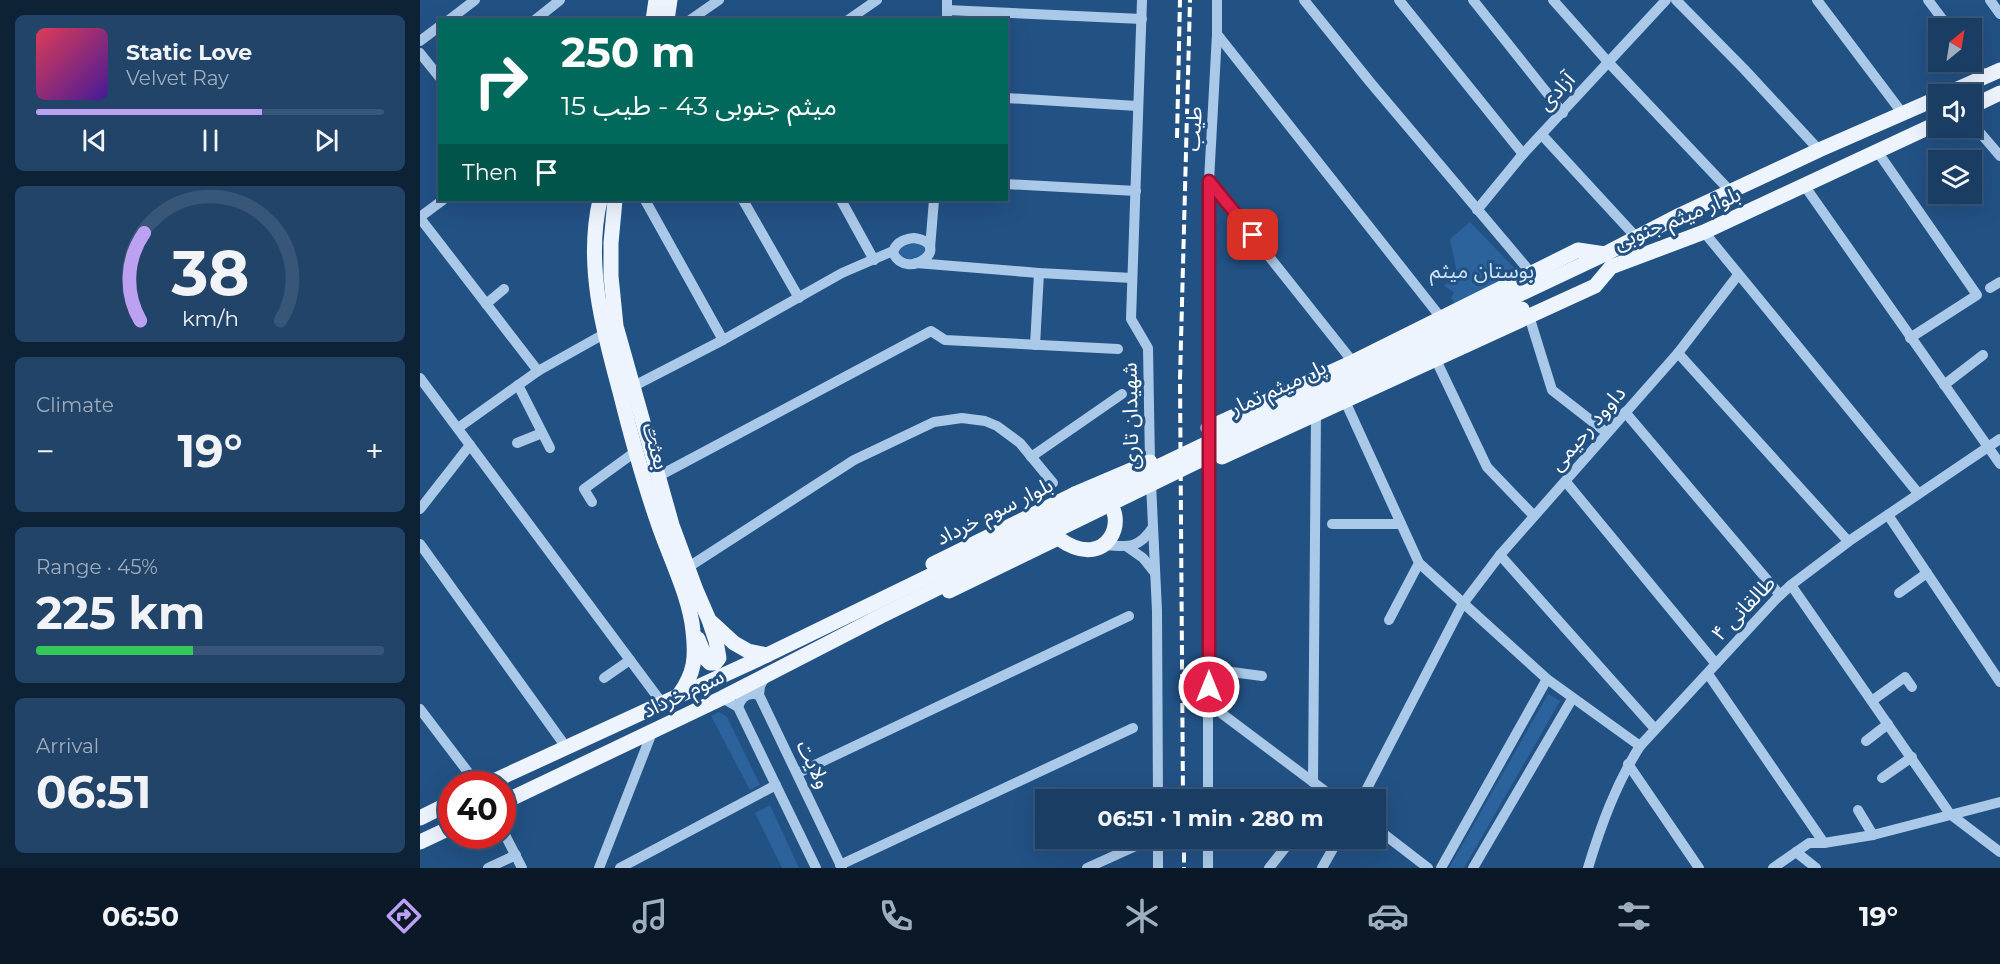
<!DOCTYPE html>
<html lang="en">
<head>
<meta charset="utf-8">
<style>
  :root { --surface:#1a3d63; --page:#234469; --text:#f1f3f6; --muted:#9faebe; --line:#385678; --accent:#bca0f2 }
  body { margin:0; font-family:Montserrat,"Noto Sans Arabic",sans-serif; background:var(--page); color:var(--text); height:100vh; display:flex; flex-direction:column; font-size:22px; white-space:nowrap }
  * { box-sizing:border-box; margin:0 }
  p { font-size:20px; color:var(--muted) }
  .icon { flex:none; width:33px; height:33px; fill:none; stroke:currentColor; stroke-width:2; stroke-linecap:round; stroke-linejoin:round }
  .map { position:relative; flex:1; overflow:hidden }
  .sheet { display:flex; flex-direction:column; gap:15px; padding:15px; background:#0e2236; width:420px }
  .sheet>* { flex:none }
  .hud { position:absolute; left:18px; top:18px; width:570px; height:183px; border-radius:0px; box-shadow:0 6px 24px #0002,0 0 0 2px var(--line); background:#00695c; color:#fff; overflow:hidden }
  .needle { width:39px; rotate:30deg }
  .fabs { position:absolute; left:1508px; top:18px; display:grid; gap:12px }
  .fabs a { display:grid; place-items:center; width:54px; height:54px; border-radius:0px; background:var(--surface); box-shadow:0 6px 24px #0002,0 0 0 2px var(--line); font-size:30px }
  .speed { position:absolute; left:18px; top:771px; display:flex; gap:12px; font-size:30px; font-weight:700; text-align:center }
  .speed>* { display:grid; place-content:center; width:78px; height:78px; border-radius:50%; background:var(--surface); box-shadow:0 6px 24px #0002,0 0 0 2px var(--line); line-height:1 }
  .speed .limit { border:9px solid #d22; background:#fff; color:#111 }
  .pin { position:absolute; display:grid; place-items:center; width:51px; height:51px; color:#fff; margin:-26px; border-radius:12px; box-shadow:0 3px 9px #0006 }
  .me { position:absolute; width:66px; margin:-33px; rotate:0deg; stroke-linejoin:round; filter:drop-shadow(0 0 4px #0008) }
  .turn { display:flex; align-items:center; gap:21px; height:126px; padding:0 24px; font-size:27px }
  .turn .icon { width:78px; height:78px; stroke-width:2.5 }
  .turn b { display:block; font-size:42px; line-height:51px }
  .then { display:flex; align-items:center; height:57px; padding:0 24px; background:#0003; gap:12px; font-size:22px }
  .big { font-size:45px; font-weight:700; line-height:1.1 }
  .sheet .card { flex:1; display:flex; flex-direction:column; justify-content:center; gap:9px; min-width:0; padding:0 21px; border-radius:9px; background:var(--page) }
  .sheet .dial { align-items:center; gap:0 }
  .dial svg { height:156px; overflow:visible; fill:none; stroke:var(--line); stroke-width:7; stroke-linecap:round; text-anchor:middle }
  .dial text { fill:var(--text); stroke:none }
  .song { display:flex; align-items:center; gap:18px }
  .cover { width:72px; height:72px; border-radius:9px; background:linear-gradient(135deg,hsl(350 70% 55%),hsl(260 70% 35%)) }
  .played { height:6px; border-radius:3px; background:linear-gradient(90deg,var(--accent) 65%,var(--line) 65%) }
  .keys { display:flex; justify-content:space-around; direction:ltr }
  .heat { display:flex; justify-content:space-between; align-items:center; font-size:33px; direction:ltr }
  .charge { height:9px; border-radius:4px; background:linear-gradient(90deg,#34c759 45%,var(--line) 0) }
  .trip { position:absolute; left:615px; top:789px; width:351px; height:60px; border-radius:0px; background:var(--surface); box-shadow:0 6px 24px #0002,0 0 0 2px var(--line); font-weight:700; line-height:60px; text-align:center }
  .menu { display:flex; height:96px; justify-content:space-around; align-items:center; background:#0a1828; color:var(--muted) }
  .menu .icon { width:42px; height:42px }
  .menu .on { color:var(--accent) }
  .menu b { font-size:27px; color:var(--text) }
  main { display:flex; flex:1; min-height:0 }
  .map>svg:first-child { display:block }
  .green { fill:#2c639c }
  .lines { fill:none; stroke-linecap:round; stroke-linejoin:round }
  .minor { stroke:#aac9e8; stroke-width:10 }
  .major { stroke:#edf4fe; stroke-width:15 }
  .rail { stroke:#fff; stroke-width:4; stroke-dasharray:10 4.5; stroke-linecap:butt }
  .major-bridge { stroke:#edf4fe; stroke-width:15 }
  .route-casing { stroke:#92132f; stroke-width:15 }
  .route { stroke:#e11d48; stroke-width:10 }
  .labels { text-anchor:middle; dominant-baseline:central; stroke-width:6; stroke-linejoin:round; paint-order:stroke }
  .street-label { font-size:21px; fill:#fff; stroke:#225184 }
  .park-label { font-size:21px; fill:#cee2f6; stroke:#225184 }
</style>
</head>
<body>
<main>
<section class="sheet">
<div class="card">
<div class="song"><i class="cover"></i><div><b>Static Love</b><p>Velvet Ray</p></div></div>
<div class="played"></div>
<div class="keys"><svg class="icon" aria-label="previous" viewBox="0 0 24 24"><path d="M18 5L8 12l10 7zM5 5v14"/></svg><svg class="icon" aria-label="pause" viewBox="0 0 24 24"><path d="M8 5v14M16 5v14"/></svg><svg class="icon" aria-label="next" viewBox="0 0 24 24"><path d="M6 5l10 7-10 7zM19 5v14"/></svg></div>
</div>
<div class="card dial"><svg viewBox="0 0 100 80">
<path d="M14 69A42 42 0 1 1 86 69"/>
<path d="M14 69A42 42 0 0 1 16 24" stroke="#bca0f2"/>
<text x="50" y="56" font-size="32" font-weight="700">38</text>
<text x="50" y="72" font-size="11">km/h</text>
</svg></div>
<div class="card"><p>Climate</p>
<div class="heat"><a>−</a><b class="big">19°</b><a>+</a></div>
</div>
<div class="card"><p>Range · 45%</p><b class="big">225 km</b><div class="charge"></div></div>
<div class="card"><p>Arrival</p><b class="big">06:51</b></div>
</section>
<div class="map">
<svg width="1580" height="868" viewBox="0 0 1580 868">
  <rect width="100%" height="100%" fill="#225184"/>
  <!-- green -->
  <g class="green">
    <path d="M 1050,222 L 1099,273 L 1037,307 L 1031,298 L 1034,292 L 1024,286 L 1037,273 L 1030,239 Z"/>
    <path d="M 501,241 L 509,253 L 486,262 L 476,250 L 478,247 Z"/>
    <path d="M 1128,694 L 1140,701 L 1044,868 L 1029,868 Z"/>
    <path d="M 299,712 L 307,717 L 340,785 L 330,790 L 291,716 Z"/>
    <path d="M 350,805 L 379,868 L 362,868 L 335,813 Z"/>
  </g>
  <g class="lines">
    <!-- minor -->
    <g class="minor">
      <path d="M 722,0 L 711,319 L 728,348 L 730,462 L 737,611 L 738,800"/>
      <path d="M 884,0 L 950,82 L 1112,274"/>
      <path d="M 979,0 L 1103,154"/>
      <path d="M 1053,0 L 1143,113"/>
      <path d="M 1133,0 L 1189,63 L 1311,192"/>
      <path d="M 1256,0 L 1324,69 L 1399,150"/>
      <path d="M 1397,0 L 1483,114"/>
      <path d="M 1508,0 L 1529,28"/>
      <path d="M 1570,0 L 1580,14"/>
      <path d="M 527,10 L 722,19"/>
      <path d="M 29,20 L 55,0"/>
      <path d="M 115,20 L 140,0"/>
      <path d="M 270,20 L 299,0"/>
      <path d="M 428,20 L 457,0"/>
      <path d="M 527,20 L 527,0"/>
      <path d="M 797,34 L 1022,319"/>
      <path d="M 0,41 L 20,26"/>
      <path d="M 0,53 L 20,78"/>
      <path d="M 1551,59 L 1565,77"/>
      <path d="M 586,98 L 717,106"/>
      <path d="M 1551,122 L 1580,156"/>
      <path d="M 1122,135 L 1216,237"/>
      <path d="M 1457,151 L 1557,295 L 1490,338"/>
      <path d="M 789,181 L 933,362"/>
      <path d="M 586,184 L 716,191"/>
      <path d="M 1384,185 L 1580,464"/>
      <path d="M 225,200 L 303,340"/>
      <path d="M 323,200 L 379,298"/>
      <path d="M 421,200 L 454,260"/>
      <path d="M 1057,210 L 1103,154 L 1246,0"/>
      <path d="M 0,217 L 23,200"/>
      <path d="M 0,218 L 118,371"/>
      <path d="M 1284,232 L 1498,493"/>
      <path d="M 494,238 C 535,244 488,283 473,253 C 475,243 484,239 494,238 Z"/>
      <path d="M 510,248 L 514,200"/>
      <path d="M 496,263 L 619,273 L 712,278"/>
      <path d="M 1570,288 L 1580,282"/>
      <path d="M 66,304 L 84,289"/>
      <path d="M 1109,316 L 1132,390 L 1187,433"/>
      <path d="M 615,345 L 619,273"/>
      <path d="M 1258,353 L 1428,541"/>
      <path d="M 1016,360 L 1067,467 L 1114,516"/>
      <path d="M 0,378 L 242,703"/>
      <path d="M 98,385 L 130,448"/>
      <path d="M 1524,385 L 1563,355"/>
      <path d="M 212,387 L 303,340 L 422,273 L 473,251"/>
      <path d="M 925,401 L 999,563 L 1127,679 L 1220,746"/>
      <path d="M 1205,412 L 1360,595"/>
      <path d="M 38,428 L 118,371 L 184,334"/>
      <path d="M 788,433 L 789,181 L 797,34 L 797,0"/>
      <path d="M 97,443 L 122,433"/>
      <path d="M 788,452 L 788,800"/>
      <path d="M 611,457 L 702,394"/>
      <path d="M 237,477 L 511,331 L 525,340 L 698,349"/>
      <path d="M 1146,482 L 1296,664"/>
      <path d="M 172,502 L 164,489 L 215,452"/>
      <path d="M 0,509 L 50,445"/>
      <path d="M 1468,515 L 1580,682"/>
      <path d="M 912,524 L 981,524"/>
      <path d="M 0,544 L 146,747"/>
      <path d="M 684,545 C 708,547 719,549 733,527"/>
      <path d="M 706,546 L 723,558 L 735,573"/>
      <path d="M 1080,555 L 1235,729"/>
      <path d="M 267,568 L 434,460 L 514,422 L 542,418 L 565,421 L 577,426 L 600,443 L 633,483"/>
      <path d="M 1371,585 L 1530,814 L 1580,852"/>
      <path d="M 1479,593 L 1507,573"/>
      <path d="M 969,620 L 999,563"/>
      <path d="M 789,669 L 842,676"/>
      <path d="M 1288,674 L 1404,843"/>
      <path d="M 345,677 L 340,686 L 339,695 L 422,868"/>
      <path d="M 184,678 L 210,660"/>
      <path d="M 302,698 L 318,707 L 396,868"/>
      <path d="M 1453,700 L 1485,677 L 1492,687"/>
      <path d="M 789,704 L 917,800"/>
      <path d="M 318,707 C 321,697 329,692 339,695"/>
      <path d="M 0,709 L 57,784"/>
      <path d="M 1446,741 L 1468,724"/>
      <path d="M 1208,764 L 1279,868"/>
      <path d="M 378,773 L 709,616"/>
      <path d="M 1462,778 L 1492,757"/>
      <path d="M 893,782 L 896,414"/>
      <path d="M 941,800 L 1042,605 L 1080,555 L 1258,353 L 1318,275"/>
      <path d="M 1438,810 L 1453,835"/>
      <path d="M 956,828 L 1008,868"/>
      <path d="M 82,829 L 102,868"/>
      <path d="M 738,838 L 738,868"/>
      <path d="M 1376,852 L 1396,868"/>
      <path d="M 420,865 L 713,728"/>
      <path d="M 68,868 L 96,855"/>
      <path d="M 179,868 L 233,730"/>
      <path d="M 200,868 L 356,785"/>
      <path d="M 667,868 L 718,845"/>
      <path d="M 788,868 L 788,838"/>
      <path d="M 849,868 L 873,838"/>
      <path d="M 902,868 L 919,838"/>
      <path d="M 1021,868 L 1127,679"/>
      <path d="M 1053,868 L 1152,699"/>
      <path d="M 1168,868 C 1181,825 1196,784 1220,746 L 1357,598 L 1371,585 L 1432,539 L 1580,439"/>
      <path d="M 1353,868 L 1389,843 L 1404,843 L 1453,835 L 1580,802"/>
    </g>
    <!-- major -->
    <g class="major">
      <path d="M 233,20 L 236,0"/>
      <path d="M 247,20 L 250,0"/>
      <path d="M 1526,94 L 1580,70"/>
      <path d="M 1551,107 L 1580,93"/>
      <path d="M 180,200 C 165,264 183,330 200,392 C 211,436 223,480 238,523 C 249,556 270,597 273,631 C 276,657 275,673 259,695"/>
      <path d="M 195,200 L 191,243 L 191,276 L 196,326 L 252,525 L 276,590 L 289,620 L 314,643 L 328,651 L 347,655"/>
      <path d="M 1096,296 L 1185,254"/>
      <path d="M 788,428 L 933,362 L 1158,250 L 1185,254 L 1260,215 L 1399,150 L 1518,98"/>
      <path d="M 802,457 L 1175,286 L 1191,267 L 1284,232 L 1518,123"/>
      <path d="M 513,564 L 655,494 L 730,462"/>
      <path d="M 529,591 L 638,538 C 689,575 711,514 683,498 C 674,493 664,494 655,494"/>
      <path d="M 278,639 L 286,659 L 290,663 L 295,663 L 299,658 L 296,641 L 290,623"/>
      <path d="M 67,784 L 347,655 L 528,567"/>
      <path d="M 82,803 L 302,698 L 459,617 L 536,579"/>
      <path d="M 0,818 L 32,802"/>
      <path d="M 0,842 L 32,827"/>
    </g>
    <!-- rail -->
    <g class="rail">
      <path d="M 757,138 L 760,0"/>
      <path d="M 763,800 L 760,379 L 770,0"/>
      <path d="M 764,838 L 764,868"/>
    </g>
    <!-- major-bridge -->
    <g class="major-bridge">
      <path d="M 528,567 L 1096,296"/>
      <path d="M 536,579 L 838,432 L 1102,309"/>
    </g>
  </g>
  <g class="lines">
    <defs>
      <path id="route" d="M 789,687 L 789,181 L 833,235"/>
    </defs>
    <!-- route casing -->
    <use href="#route" class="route-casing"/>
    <!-- route -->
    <use href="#route" class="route"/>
  </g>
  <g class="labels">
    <!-- street labels -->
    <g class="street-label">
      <text transform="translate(1136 91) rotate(-47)">آزادی</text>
      <text transform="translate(773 129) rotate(-87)">طیب</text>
      <text transform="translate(1257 218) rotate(-22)">بلوار میثم جنوبی</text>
      <text transform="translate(858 387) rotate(-25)">پل میثم تمار</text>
      <text transform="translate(710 416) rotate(-91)">شهیدان تاری</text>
      <text transform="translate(1167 428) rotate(-49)">داوود رحیمی</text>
      <text transform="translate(236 446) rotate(74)">بعثت</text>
      <text transform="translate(574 511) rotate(-26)">بلوار سوم خرداد</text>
      <text transform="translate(1323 608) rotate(-46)">طالقانی ۴</text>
      <text transform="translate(263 693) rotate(-25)">سوم خرداد</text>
      <text transform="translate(394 764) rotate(64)">ولایت</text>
    </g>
    <!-- park labels -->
    <g class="park-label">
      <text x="1062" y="270">بوستان میثم</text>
    </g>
  </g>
</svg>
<div class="fabs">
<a><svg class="needle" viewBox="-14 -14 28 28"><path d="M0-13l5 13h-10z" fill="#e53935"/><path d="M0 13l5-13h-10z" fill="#9faebe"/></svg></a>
<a><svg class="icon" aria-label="sound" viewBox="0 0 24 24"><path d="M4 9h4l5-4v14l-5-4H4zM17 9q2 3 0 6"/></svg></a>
<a><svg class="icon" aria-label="layers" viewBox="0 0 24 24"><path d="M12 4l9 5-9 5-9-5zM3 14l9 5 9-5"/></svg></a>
</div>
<div class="speed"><div class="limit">40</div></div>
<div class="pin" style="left:833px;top:235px;background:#d93025"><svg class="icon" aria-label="arrive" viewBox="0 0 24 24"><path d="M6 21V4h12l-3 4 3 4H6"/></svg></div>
<svg class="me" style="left:789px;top:687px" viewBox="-20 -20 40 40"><circle r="17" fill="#e11d48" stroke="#fff" stroke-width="3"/><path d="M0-11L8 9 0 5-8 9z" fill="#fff"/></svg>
<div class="trip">06:51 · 1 min · 280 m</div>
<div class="hud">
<div class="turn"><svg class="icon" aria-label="right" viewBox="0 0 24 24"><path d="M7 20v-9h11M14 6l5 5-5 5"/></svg><div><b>250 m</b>میثم جنوبی 43 - طیب 15</div></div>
<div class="then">Then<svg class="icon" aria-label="arrive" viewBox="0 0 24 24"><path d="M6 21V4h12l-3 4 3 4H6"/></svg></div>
</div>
</div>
</main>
<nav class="menu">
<b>06:50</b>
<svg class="icon on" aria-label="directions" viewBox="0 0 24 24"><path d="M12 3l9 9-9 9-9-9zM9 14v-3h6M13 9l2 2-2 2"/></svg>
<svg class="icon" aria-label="music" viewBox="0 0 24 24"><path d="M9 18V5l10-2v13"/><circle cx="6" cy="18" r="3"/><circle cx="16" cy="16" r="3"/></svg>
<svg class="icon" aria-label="phone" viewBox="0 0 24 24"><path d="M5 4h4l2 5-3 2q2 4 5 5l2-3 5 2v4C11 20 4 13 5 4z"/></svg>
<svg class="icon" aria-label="climate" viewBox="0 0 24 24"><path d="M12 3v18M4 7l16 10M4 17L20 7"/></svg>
<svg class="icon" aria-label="car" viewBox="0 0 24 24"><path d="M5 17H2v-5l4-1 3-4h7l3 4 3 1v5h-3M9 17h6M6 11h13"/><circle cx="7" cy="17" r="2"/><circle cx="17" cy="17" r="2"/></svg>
<svg class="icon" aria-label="filters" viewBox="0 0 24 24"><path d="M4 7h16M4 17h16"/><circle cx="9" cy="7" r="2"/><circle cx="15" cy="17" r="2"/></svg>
<b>19°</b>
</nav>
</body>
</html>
